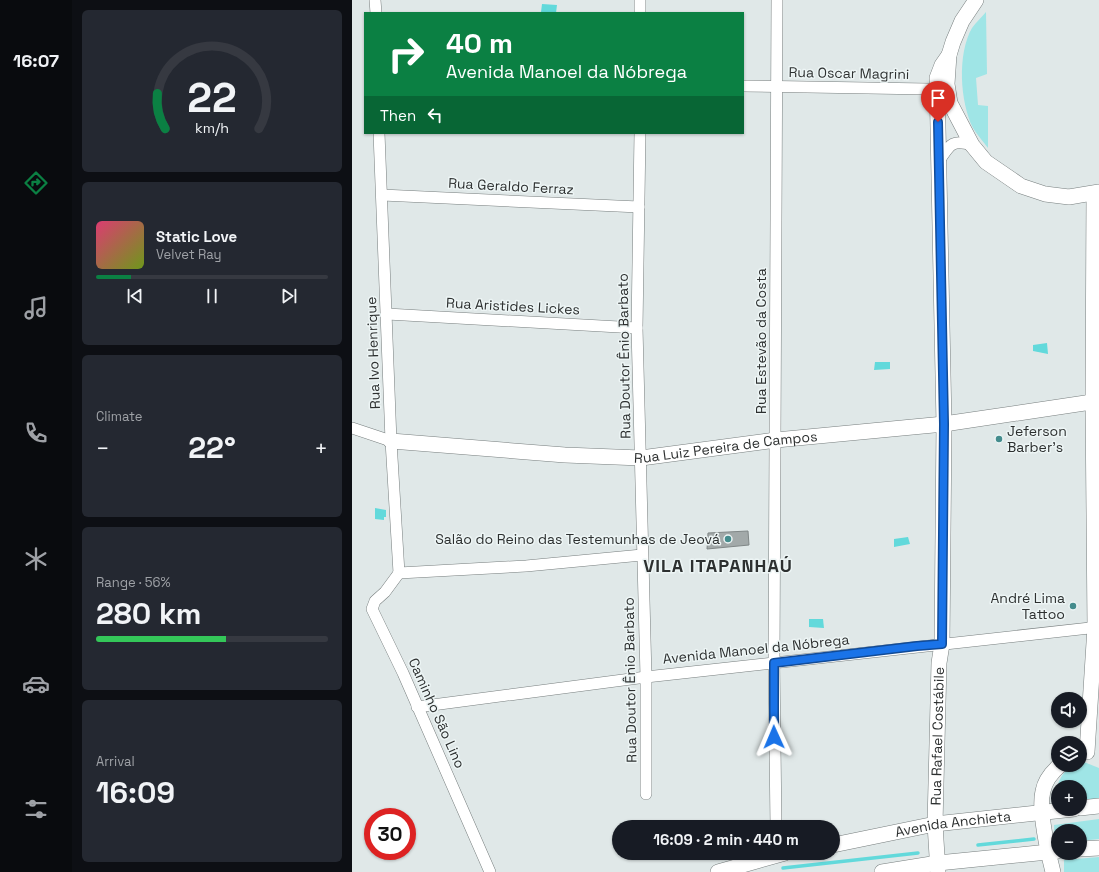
<!DOCTYPE html>
<html lang="en">
<head>
<meta charset="utf-8">
<style>
  :root { --surface:#171b24; --page:#242831; --text:#f1f3f6; --muted:#9ea1a6; --line:#363941; --accent:#0b8043 }
  body { margin:0; font-family:"Space Grotesk",sans-serif; background:var(--page); color:var(--text); height:100vh; display:flex; flex-direction:column; font-size:15px; white-space:nowrap }
  * { box-sizing:border-box; margin:0 }
  p { font-size:13px; color:var(--muted) }
  .icon { flex:none; width:22px; height:22px; fill:none; stroke:currentColor; stroke-width:2; stroke-linecap:round; stroke-linejoin:round }
  .map { position:relative; flex:1; overflow:hidden }
  .details { display:flex; flex-direction:column; gap:10px; padding:10px; background:#0d0f14; width:280px }
  .details>* { flex:none }
  .guide { position:absolute; left:12px; top:12px; width:380px; height:122px; border-radius:0px; box-shadow:0 1px 3px #0004; background:#0b8043; color:#fff; overflow:hidden }
  .controls { position:absolute; left:699px; top:692px; display:grid; gap:8px }
  .controls a { display:grid; place-items:center; width:36px; height:36px; border-radius:50%; background:var(--surface); box-shadow:0 1px 3px #0004; font-size:20px }
  .speed { position:absolute; left:12px; top:808px; display:flex; gap:8px; font-size:20px; font-weight:700; text-align:center }
  .speed>* { display:grid; place-content:center; width:52px; height:52px; border-radius:50%; background:var(--surface); box-shadow:0 1px 3px #0004; line-height:1 }
  .speed .limit { border:6px solid #d22; background:#fff; color:#111 }
  .pin { position:absolute; display:grid; place-items:center; width:34px; height:34px; color:#fff; margin:-41px -17px; border-radius:50% 50% 50% 0; rotate:-45deg; box-shadow:0 0 4px #0007 }
  .pin .icon { rotate:45deg }
  .me { position:absolute; width:44px; margin:-22px; rotate:359deg; stroke-linejoin:round; filter:drop-shadow(0 0 3px #0008) }
  .turn { display:flex; align-items:center; gap:14px; height:84px; padding:0 16px; font-size:18px }
  .turn .icon { width:52px; height:52px; stroke-width:2.5 }
  .turn b { display:block; font-size:28px; line-height:34px }
  .then { display:flex; align-items:center; height:38px; padding:0 16px; background:#0003; gap:8px; font-size:15px }
  .big { font-size:30px; font-weight:800; line-height:1.1 }
  .details .widget { flex:1; display:flex; flex-direction:column; justify-content:center; gap:6px; min-width:0; padding:0 14px; border-radius:6px; background:var(--page) }
  .details .dial { align-items:center; gap:0 }
  .dial svg { height:104px; overflow:visible; fill:none; stroke:var(--line); stroke-width:7; stroke-linecap:round; text-anchor:middle }
  .dial text { fill:var(--text); stroke:none }
  .song { display:flex; align-items:center; gap:12px }
  .cover { width:48px; height:48px; border-radius:6px; background:linear-gradient(135deg,hsl(340 70% 55%),hsl(80 70% 35%)) }
  .played { height:4px; border-radius:2px; background:linear-gradient(90deg,var(--accent) 15%,var(--line) 15%) }
  .keys { display:flex; justify-content:space-around; direction:ltr }
  .heat { display:flex; justify-content:space-between; align-items:center; font-size:22px; direction:ltr }
  .charge { height:6px; border-radius:3px; background:linear-gradient(90deg,#34c759 56%,var(--line) 0) }
  .trip { position:absolute; left:260px; top:820px; width:228px; height:40px; border-radius:20px; background:var(--surface); box-shadow:0 1px 3px #0004; font-weight:800; line-height:40px; text-align:center }
  main { display:flex; flex:1; min-height:0 }
  .dock { display:flex; flex-direction:column; width:72px; justify-content:space-around; align-items:center; background:#090b0e; color:var(--muted) }
  .dock .icon { width:28px; height:28px }
  .dock .on { color:var(--accent) }
  .dock b { font-size:18px; color:var(--text) }
  .map>svg:first-child { display:block }
  .green { fill:#9fe5e6 }
  .water { fill:#62d9db }
  .lines { fill:none; stroke-linecap:round; stroke-linejoin:round }
  .stream { stroke:#62d9db; stroke-width:3.5 }
  .building { fill:#a2a9a9; stroke:#808787 }
  .street-casing { stroke:#777e7e; stroke-width:12 }
  .secondary-casing { stroke:#777e7e; stroke-width:16 }
  .street { stroke:#fff; stroke-width:11 }
  .secondary { stroke:#fff; stroke-width:15 }
  .route-casing { stroke:#114b97; stroke-width:10 }
  .route { stroke:#1a73e8; stroke-width:7 }
  .poi-dot { fill:#448c8d; stroke:#edf5f5; stroke-width:1.5 }
  .labels { text-anchor:middle; dominant-baseline:central; stroke-width:3; stroke-linejoin:round; paint-order:stroke }
  .street-label { font-size:14px; fill:#2d3030; stroke:#edf5f5 }
  .poi-label { font-size:14px; fill:#2d3030; stroke:#edf5f5; text-anchor:end }
  .district-label { font-size:18px; font-weight:bold; letter-spacing:1px; fill:#2d3030; stroke:#edf5f5 }
</style>
</head>
<body>
<main>
<nav class="dock">
<b>16:07</b>
<svg class="icon on" aria-label="directions" viewBox="0 0 24 24"><path d="M12 3l9 9-9 9-9-9zM9 14v-3h6M13 9l2 2-2 2"/></svg>
<svg class="icon" aria-label="music" viewBox="0 0 24 24"><path d="M9 18V5l10-2v13"/><circle cx="6" cy="18" r="3"/><circle cx="16" cy="16" r="3"/></svg>
<svg class="icon" aria-label="phone" viewBox="0 0 24 24"><path d="M5 4h4l2 5-3 2q2 4 5 5l2-3 5 2v4C11 20 4 13 5 4z"/></svg>
<svg class="icon" aria-label="climate" viewBox="0 0 24 24"><path d="M12 3v18M4 7l16 10M4 17L20 7"/></svg>
<svg class="icon" aria-label="car" viewBox="0 0 24 24"><path d="M5 17H2v-5l4-1 3-4h7l3 4 3 1v5h-3M9 17h6M6 11h13"/><circle cx="7" cy="17" r="2"/><circle cx="17" cy="17" r="2"/></svg>
<svg class="icon" aria-label="filters" viewBox="0 0 24 24"><path d="M4 7h16M4 17h16"/><circle cx="9" cy="7" r="2"/><circle cx="15" cy="17" r="2"/></svg>
</nav>
<section class="details">
<div class="widget dial"><svg viewBox="0 0 100 80">
<path d="M14 69A42 42 0 1 1 86 69"/>
<path d="M14 69A42 42 0 0 1 8 42" stroke="#0b8043"/>
<text x="50" y="56" font-size="32" font-weight="700">22</text>
<text x="50" y="72" font-size="11">km/h</text>
</svg></div>
<div class="widget">
<div class="song"><i class="cover"></i><div><b>Static Love</b><p>Velvet Ray</p></div></div>
<div class="played"></div>
<div class="keys"><svg class="icon" aria-label="previous" viewBox="0 0 24 24"><path d="M18 5L8 12l10 7zM5 5v14"/></svg><svg class="icon" aria-label="pause" viewBox="0 0 24 24"><path d="M8 5v14M16 5v14"/></svg><svg class="icon" aria-label="next" viewBox="0 0 24 24"><path d="M6 5l10 7-10 7zM19 5v14"/></svg></div>
</div>
<div class="widget"><p>Climate</p>
<div class="heat"><a>−</a><b class="big">22°</b><a>+</a></div>
</div>
<div class="widget"><p>Range · 56%</p><b class="big">280 km</b><div class="charge"></div></div>
<div class="widget"><p>Arrival</p><b class="big">16:09</b></div>
</section>
<div class="map">
<svg width="747" height="872" viewBox="0 0 747 872">
  <rect width="100%" height="100%" fill="#e0e8e8"/>
  <!-- green -->
  <g class="green">
    <path d="M 634,12 L 635,74 L 624,78 L 626,105 L 636,106 L 636,148 C 631,141 625,135 621,128 C 608,102 605,54 620,28 C 624,22 630,17 634,12 Z"/>
    <path d="M 732,762 L 747,768 L 747,798 L 728,801 L 728,787 L 706,787 L 706,803 L 704,803 C 702,788 710,765 728,765 L 728,763 Z"/>
    <path d="M 747,819 L 747,839 L 728,841 L 728,831 L 706,831 L 706,844 L 703,844 L 702,825 Z"/>
    <path d="M 747,857 L 747,872 L 712,872 L 712,860 Z"/>
  </g>
  <!-- water -->
  <g class="water">
    <path d="M 190,4 L 205,5 L 204,13 L 189,12 Z"/>
    <path d="M 695,343 L 696,354 L 681,351 L 681,345 Z"/>
    <path d="M 523,362 L 538,362 L 538,369 L 522,370 Z"/>
    <path d="M 23,508 L 34,510 L 34,517 L 32,517 L 32,520 L 23,519 Z"/>
    <path d="M 556,537 L 558,544 L 542,547 L 542,539 Z"/>
    <path d="M 457,619 L 471,619 L 472,628 L 457,627 Z"/>
  </g>
  <g class="lines">
    <!-- stream -->
    <g class="stream">
      <path d="M 626,845 L 682,839"/>
      <path d="M 431,868 L 566,853"/>
    </g>
  </g>
  <!-- building -->
  <path class="building" d="M 396,531 L 397,545 L 355,549 L 356,533 Z"/>
  <g class="lines">
    <defs>
      <g id="street">
        <path d="M 23,0 L 24,13"/>
        <path d="M 288,0 L 288,13"/>
        <path d="M 391,86 L 576,89 L 589,98"/>
        <path d="M 27,133 L 39,441 L 47,573"/>
        <path d="M 288,133 L 285,328 L 294,677 L 294,794"/>
        <path d="M 587,161 C 598,145 599,139 620,145"/>
        <path d="M 30,195 L 287,207"/>
        <path d="M 35,314 L 285,328"/>
        <path d="M 0,428 L 39,441"/>
        <path d="M 47,573 L 33,592 L 23,601 L 20,609 L 51,673 L 138,872"/>
        <path d="M 47,573 L 174,566 L 290,555"/>
        <path d="M 65,707 L 294,677 L 747,627"/>
        <path d="M 424,827 L 422,663 L 425,0"/>
      </g>
      <g id="secondary">
        <path d="M 624,0 L 610,21 L 601,42 L 597,55 L 595,84 L 598,103 L 620,145 L 634,162 L 669,186 L 693,194 L 717,197 L 747,192"/>
        <path id="s1" d="M 39,441 L 213,455 L 289,458 L 424,440 L 592,424 L 747,401"/>
        <path d="M 735,752 L 743,627 L 741,402 L 742,194"/>
        <path d="M 728,808 L 747,806"/>
        <path id="s2" d="M 481,845 L 583,824 L 722,809"/>
        <path d="M 728,849 L 747,848"/>
        <path d="M 366,872 L 433,853"/>
        <path d="M 530,872 L 586,863 L 706,851"/>
        <path id="s3" d="M 586,872 L 583,824 L 587,663 L 590,644 L 592,424 L 585,78 L 590,65 L 597,55"/>
        <path d="M 701,872 C 696,852 686,811 691,791 C 693,780 700,772 708,765"/>
      </g>
    </defs>
    <!-- street casing -->
    <use href="#street" class="street-casing"/>
    <!-- secondary casing -->
    <use href="#secondary" class="secondary-casing"/>
    <!-- street -->
    <use href="#street" class="street"/>
    <!-- secondary -->
    <use href="#secondary" class="secondary"/>
  </g>
  <g class="lines">
    <defs>
      <path id="route" d="M 422,737 L 422,663 L 565,646 L 590,644 L 592,424 L 586,122"/>
    </defs>
    <!-- route casing -->
    <use href="#route" class="route-casing"/>
    <!-- route -->
    <use href="#route" class="route"/>
  </g>
  <!-- markers -->
  <g class="poi-dot">
    <circle cx="647" cy="439" r="4"/>
    <circle cx="376" cy="539" r="4"/>
    <circle cx="721" cy="606" r="4"/>
  </g>
  <g class="labels">
    <!-- street labels -->
    <g class="street-label">
      <text transform="translate(497 73) rotate(1)">Rua Oscar Magrini</text>
      <text transform="translate(159 186) rotate(3)">Rua Geraldo Ferraz</text>
      <text transform="translate(161 306) rotate(3)">Rua Aristides Lickes</text>
      <text transform="translate(409 341) rotate(-90)">Rua Estevão da Costa</text>
      <text transform="translate(21 353) rotate(-92)">Rua Ivo Henrique</text>
      <text transform="translate(272 356) rotate(-91)">Rua Doutor Ênio Barbato</text>
      <text stroke="none"><textPath href="#s1" startOffset="336">Rua Luiz Pereira de Campos</textPath></text>
      <text transform="translate(404 649) rotate(-6)">Avenida Manoel da Nóbrega</text>
      <text transform="translate(278 680) rotate(-91)">Rua Doutor Ênio Barbato</text>
      <text transform="translate(85 713) rotate(66)">Caminho São Lino</text>
      <text stroke="none"><textPath href="#s3" startOffset="136">Rua Rafael Costábile</textPath></text>
      <text stroke="none"><textPath href="#s2" startOffset="122">Avenida Anchieta</textPath></text>
    </g>
    <!-- poi labels -->
    <g class="poi-label">
      <text x="655" y="431" text-anchor="start">Jeferson<tspan x="655" dy="16">Barber's</tspan></text>
      <text x="368" y="539">Salão do Reino das Testemunhas de Jeová</text>
      <text x="713" y="598">André Lima<tspan x="713" dy="16">Tattoo</tspan></text>
    </g>
    <!-- district labels -->
    <g class="district-label">
      <text x="366" y="565">VILA ITAPANHAÚ</text>
    </g>
  </g>
</svg>
<div class="controls">
<a><svg class="icon" aria-label="sound" viewBox="0 0 24 24"><path d="M4 9h4l5-4v14l-5-4H4zM17 9q2 3 0 6"/></svg></a>
<a><svg class="icon" aria-label="layers" viewBox="0 0 24 24"><path d="M12 4l9 5-9 5-9-5zM3 14l9 5 9-5"/></svg></a>
<a>+</a>
<a>−</a>
</div>
<div class="speed"><div class="limit">30</div></div>
<div class="pin" style="left:586px;top:122px;background:#d93025"><svg class="icon" aria-label="arrive" viewBox="0 0 24 24"><path d="M6 21V4h12l-3 4 3 4H6"/></svg></div>
<svg class="me" style="left:422px;top:737px" viewBox="-20 -20 40 40"><path d="M0-17L14 15 0 8-14 15z" fill="#1a73e8" stroke="#fff" stroke-width="4"/></svg>
<div class="trip">16:09 · 2 min · 440 m</div>
<div class="guide">
<div class="turn"><svg class="icon" aria-label="right" viewBox="0 0 24 24"><path d="M7 20v-9h11M14 6l5 5-5 5"/></svg><div><b>40 m</b>Avenida Manoel da Nóbrega</div></div>
<div class="then">Then<svg class="icon" aria-label="left" viewBox="0 0 24 24"><path d="M17 20v-9H6M10 6l-5 5 5 5"/></svg></div>
</div>
</div>
</main>
</body>
</html>
